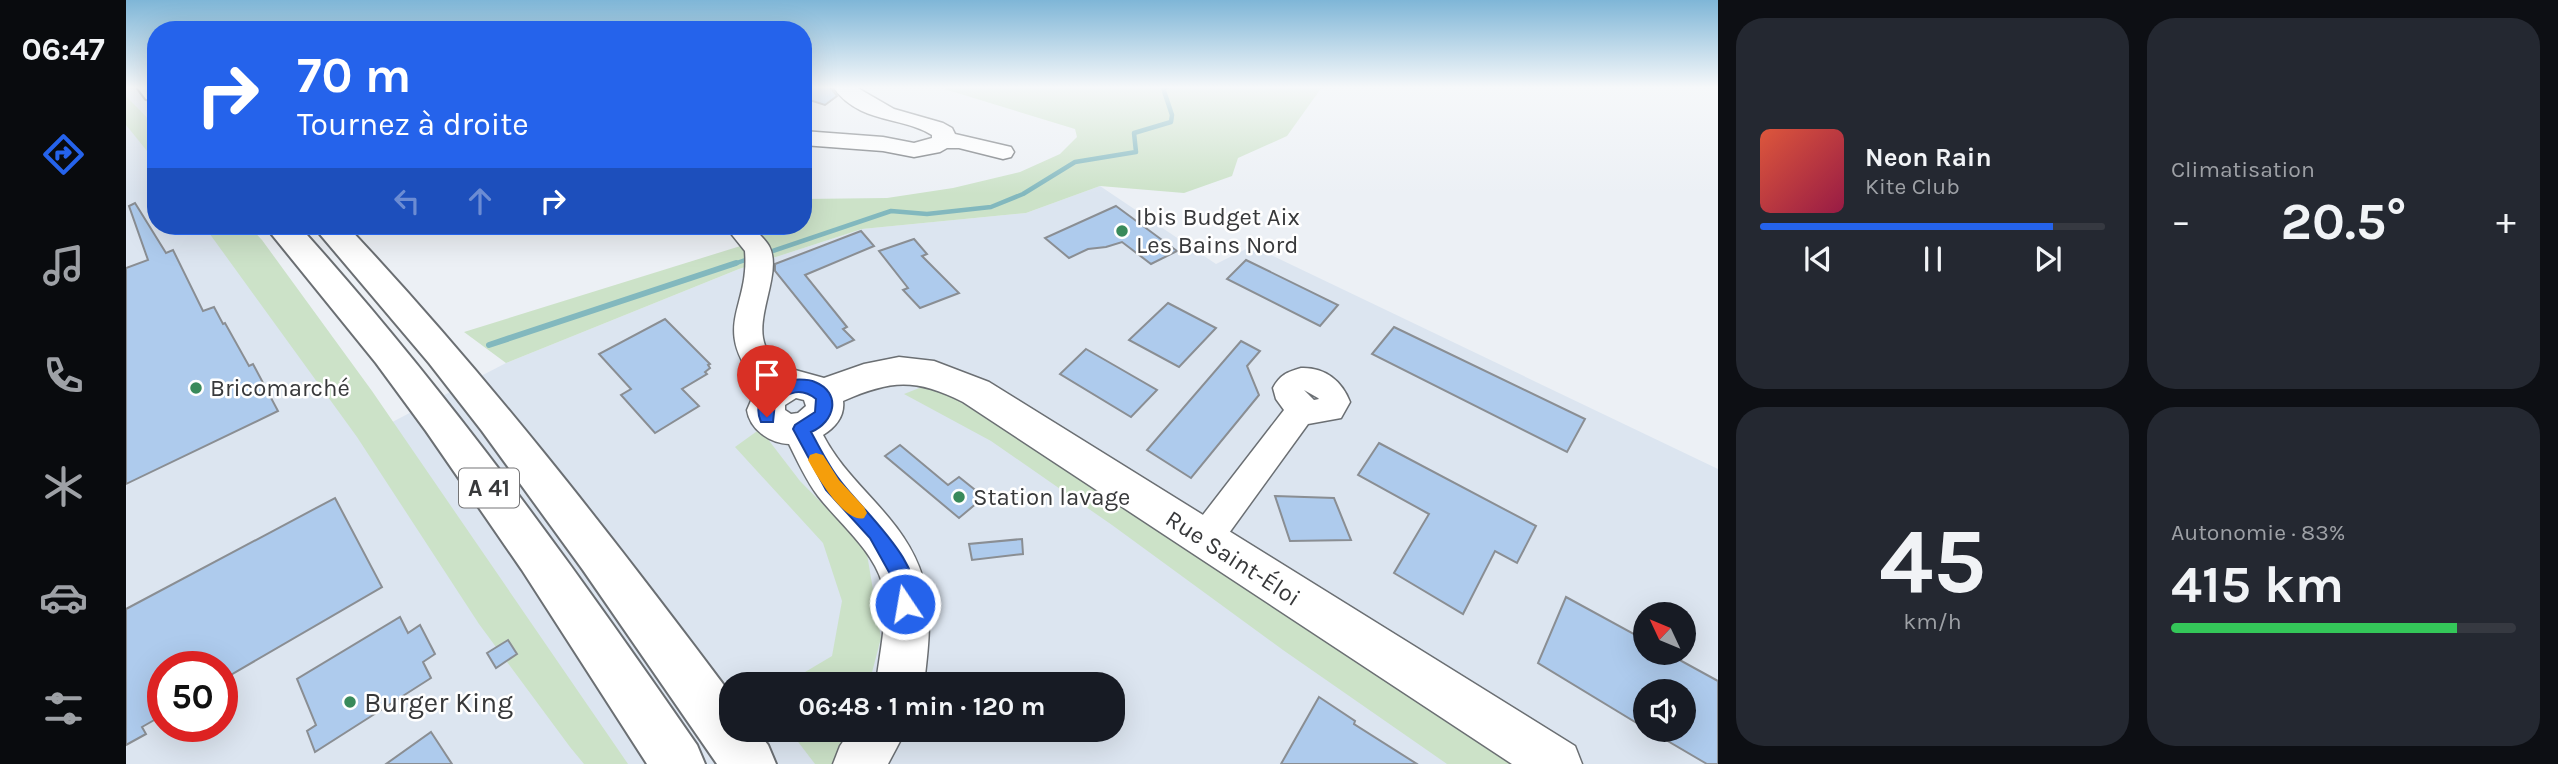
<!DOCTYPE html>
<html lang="fr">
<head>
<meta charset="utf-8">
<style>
  :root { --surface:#171b24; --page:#242831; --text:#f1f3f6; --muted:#9ea1a6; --line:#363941; --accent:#2563eb }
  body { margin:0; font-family:Karla,sans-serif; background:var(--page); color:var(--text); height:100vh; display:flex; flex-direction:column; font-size:26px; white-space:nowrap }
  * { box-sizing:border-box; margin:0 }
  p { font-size:23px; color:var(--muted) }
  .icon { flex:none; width:38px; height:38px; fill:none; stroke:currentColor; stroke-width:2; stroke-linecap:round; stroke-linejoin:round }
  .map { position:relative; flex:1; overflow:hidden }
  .details { display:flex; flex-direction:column; gap:18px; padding:18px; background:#0d0f14; width:840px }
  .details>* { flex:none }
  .top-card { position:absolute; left:21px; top:21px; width:665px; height:214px; border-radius:28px; box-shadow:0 7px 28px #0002; background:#2563eb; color:#fff; overflow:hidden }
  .needle { width:46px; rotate:314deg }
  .fabs { position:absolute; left:1507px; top:602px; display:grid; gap:14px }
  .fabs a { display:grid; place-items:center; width:63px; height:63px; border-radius:50%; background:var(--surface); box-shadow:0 7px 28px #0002; font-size:35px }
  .speed { position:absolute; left:21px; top:651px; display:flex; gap:14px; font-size:35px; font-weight:700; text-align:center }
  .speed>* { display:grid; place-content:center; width:91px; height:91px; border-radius:50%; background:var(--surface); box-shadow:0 7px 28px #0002; line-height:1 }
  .speed .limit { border:10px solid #d22; background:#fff; color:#111 }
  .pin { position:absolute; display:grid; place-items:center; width:60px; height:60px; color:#fff; margin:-72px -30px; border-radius:50% 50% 50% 0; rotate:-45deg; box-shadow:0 0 7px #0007 }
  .pin .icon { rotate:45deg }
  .me { position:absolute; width:77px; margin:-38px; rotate:348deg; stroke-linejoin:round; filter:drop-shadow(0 0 5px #0008) }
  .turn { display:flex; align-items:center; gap:24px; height:147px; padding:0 35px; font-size:32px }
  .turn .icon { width:91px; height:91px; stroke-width:2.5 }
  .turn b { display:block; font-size:49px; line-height:60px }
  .lanes { display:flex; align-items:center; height:66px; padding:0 35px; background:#0003; justify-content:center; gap:35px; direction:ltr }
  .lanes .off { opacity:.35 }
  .big { font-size:52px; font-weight:700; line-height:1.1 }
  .details .widget { flex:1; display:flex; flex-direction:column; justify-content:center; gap:10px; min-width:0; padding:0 24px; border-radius:28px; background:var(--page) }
  .details .dial { align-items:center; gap:0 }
  .dial b { font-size:91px; line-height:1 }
  .song { display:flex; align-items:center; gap:21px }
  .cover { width:84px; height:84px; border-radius:10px; background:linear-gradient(135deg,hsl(10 70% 55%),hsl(340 70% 35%)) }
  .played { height:7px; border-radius:4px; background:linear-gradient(90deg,var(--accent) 85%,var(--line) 85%) }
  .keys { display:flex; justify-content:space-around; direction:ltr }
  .heat { display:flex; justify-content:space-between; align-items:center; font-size:38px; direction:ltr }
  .charge { height:10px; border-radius:5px; background:linear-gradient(90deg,#34c759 83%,var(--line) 0) }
  .details .tiles { flex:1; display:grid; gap:18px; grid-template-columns:repeat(2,1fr) }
  .trip { position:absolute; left:593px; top:672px; width:406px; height:70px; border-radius:28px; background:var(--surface); box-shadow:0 7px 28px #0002; font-weight:700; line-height:70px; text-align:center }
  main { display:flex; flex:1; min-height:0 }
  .tabs { display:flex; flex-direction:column; width:126px; justify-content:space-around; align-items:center; background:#090b0e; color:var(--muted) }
  .tabs .icon { width:49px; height:49px }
  .tabs .active { color:var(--accent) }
  .tabs b { font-size:32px; color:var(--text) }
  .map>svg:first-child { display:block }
  .built { fill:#dce5f0; fill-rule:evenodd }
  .green { fill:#cce2c8 }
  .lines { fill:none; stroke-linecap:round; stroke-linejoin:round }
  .stream-far1 { stroke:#82b8be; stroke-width:4.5 }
  .stream { stroke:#82b8be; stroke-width:6 }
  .building { fill:#aecbed; stroke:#8a8e93; stroke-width:2 }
  .minor-casing { stroke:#6b6f73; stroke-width:3 }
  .major-casing { stroke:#6b6f73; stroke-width:3 }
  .highway-casing { stroke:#6b6f73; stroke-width:4 }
  .minor { fill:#fff; fill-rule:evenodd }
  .major { fill:#fff; fill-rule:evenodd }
  .highway { fill:#fff; fill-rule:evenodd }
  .route { fill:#2563eb; stroke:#184099; stroke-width:2 }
  .slow { fill:#f59e0b }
  .poi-dot { fill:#398a5b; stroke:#fff; stroke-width:2.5 }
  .labels { text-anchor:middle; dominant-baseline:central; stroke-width:5; stroke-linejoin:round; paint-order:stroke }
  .shield { fill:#fff; stroke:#747476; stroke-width:2 }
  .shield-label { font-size:23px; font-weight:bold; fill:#38393b }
  .poi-label { font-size:24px; fill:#38393b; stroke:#fff; text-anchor:start }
  .street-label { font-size:24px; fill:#38393b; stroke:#fff }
  .near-poi-label { font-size:28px; fill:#38393b; stroke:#fff; text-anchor:start }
</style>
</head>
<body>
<main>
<nav class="tabs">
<b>06:47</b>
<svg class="icon active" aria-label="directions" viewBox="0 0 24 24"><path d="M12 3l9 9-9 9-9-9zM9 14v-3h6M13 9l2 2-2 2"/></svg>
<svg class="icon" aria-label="music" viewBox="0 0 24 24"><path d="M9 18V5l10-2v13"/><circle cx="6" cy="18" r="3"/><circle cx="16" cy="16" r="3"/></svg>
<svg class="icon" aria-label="phone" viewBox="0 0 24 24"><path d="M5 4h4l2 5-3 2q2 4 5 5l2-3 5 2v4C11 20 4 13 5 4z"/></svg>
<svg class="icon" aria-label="climate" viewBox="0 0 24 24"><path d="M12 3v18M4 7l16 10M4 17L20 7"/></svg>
<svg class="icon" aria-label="car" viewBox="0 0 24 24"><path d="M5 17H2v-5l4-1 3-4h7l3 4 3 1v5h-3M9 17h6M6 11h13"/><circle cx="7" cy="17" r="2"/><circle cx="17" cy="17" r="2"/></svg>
<svg class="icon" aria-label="filters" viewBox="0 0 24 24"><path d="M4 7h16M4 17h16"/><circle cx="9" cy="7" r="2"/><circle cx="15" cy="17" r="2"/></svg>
</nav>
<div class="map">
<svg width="1592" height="764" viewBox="0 0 1592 764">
  <rect width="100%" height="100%" fill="#ecf0f5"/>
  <!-- built -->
  <path class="built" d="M 0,87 L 30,87 L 30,226 L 101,226 L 247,432 L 380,363 L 613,269 L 736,229 L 900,213 L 974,186 L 1090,264 L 1126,246 L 1592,469 L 1592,764 L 0,764 ZM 1519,614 L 1558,614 L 1558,653 L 1519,653 ZM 37,667 L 96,667 L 96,726 L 37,726 ZM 606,684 L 987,684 L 987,730 L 606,730 ZM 1519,691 L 1558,691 L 1558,730 L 1519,730 Z"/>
  <!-- green -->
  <g class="green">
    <path d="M 821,87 L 1196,87 L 1161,136 L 1112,158 L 1106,176 L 1058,193 L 974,186 L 900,213 L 736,229 L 613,269 L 380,363 L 338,332 L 637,239 L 625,226 L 677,226 L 677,199 L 761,198 L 827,188 L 894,172 L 934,154 L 951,137 L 949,129 L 818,89 Z"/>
    <path d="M 0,96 L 30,127 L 30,162 L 0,125 Z"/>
    <path d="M 78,226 L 123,226 L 136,240 L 246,391 L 502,764 L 458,764 L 444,747 L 353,624 L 231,437 Z"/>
    <path d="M 801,385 L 818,392 L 1016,513 L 1404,764 L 1321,764 L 1157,650 L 986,525 L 865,441 L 778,394 Z"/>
    <path d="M 634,429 L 674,481 L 740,548 L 755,638 L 743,684 L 659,684 L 706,656 L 716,601 L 697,543 L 609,447 Z"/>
    <path d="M 663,730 L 727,730 L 710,764 L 689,764 Z"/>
  </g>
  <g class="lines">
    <!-- stream-far1 -->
    <g class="stream-far1">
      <path d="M 638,254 L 765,211 L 801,214 L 865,207 L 897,194 L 949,162 L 1010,152 L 1008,133 L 1045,122 L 1046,115 L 1037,88 L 1041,87"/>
      <path d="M 605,265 L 625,258"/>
    </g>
    <!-- stream -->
    <path class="stream" d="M 363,345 L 610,263"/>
  </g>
  <!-- building -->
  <g class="building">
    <path d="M 677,87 L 704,87 L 711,96 L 699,105 L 677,98 Z"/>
    <path d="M 9,203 L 40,253 L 47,250 L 77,311 L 88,307 L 97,324 L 99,323 L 123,366 L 127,364 L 152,411 L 0,484 L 0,268 L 22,260 L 3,206 Z"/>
    <path d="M 990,206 L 1051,251 L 1025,264 L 996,242 L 980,247 L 962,249 L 943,258 L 919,238 Z"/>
    <path d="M 735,231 L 748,246 L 679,275 L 721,327 L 717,329 L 728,340 L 711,348 L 649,271 L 649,264 Z"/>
    <path d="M 788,239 L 801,254 L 796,256 L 833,293 L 794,308 L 777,290 L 782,288 L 753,251 Z"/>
    <path d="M 1120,260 L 1212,305 L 1194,326 L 1101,279 Z"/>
    <path d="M 1042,303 L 1090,328 L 1053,367 L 1003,340 Z"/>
    <path d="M 539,319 L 584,364 L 582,365 L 584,368 L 579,372 L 581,374 L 556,389 L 573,406 L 529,433 L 495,395 L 505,389 L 473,354 Z"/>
    <path d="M 1268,327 L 1459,419 L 1441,452 L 1246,354 Z"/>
    <path d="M 1115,341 L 1134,351 L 1121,366 L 1133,395 L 1065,478 L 1021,450 Z"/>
    <path d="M 960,349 L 986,364 L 1031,390 L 1005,417 L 934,374 Z"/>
    <path d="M 1253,443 L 1410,526 L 1391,563 L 1369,551 L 1337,614 L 1268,573 L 1303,514 L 1232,475 Z"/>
    <path d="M 774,445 L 822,485 L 833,477 L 858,497 L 833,518 L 759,456 Z"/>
    <path d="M 1149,496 L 1208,498 L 1225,540 L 1164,541 Z"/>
    <path d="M 209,498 L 256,587 L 96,680 L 96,667 L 37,667 L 37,715 L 16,727 L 20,734 L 0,745 L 0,609 Z"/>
    <path d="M 896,539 L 897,554 L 846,560 L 843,544 Z"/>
    <path d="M 1440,597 L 1519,640 L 1519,653 L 1541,653 L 1592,681 L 1592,764 L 1581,764 L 1523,730 L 1558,730 L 1558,691 L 1519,691 L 1519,728 L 1412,663 Z"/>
    <path d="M 274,617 L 282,633 L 294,625 L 309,654 L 297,662 L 305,678 L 189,752 L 181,731 L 190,725 L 171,679 Z"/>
    <path d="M 382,640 L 391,654 L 370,668 L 361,653 Z"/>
    <path d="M 1193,697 L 1229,721 L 1228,724 L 1291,764 L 1155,764 Z"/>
    <path d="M 305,732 L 326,764 L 260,764 Z"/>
  </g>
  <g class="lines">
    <defs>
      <g id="minor">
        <path d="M 707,87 L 730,87 L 768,109 L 817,123 L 826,128 L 829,134 L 885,147 L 888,152 L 885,157 L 877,159 L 833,148 L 821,148 L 814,152 L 788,157 L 757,151 L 677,145 L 677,131 L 757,137 L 788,143 L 806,138 L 806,135 C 776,116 733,124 707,87 Z"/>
        <path d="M 599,226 L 625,226 C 631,232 639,239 643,246 C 656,270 632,310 637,338 C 641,360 658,371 668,389 L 664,397 C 648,402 642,397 632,385 C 584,325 624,309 619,251 Z"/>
        <path d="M 1175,368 C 1199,367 1216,381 1224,402 L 1215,418 L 1182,424 L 1090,551 L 1078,555 L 1066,551 L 1061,540 L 1066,529 L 1158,410 L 1150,399 L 1147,388 C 1154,375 1161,372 1175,368 ZM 1178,390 L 1192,398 L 1193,399 L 1188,400 Z"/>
      </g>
      <g id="major">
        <path d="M 773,357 L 808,361 L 863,382 L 1449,746 L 1456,764 L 1386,764 L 837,402 C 789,378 765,380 717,401 C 719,416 709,428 697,435 C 714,468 740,490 763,518 C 810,574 806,617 798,684 L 750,684 C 753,656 764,609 756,582 C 745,548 713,523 692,496 C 680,480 672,462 663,444 C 644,443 624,430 621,410 L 630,389 L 650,376 L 669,370 L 698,378 L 738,364 ZM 670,398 L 678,400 L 680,406 L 672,413 L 665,414 L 659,410 L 659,405 Z"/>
        <path d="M 725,730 L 780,730 L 762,764 L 707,764 L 714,746 Z"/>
      </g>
      <g id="highway">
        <path d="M 11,87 L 30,87 L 30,101 L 20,99 Z"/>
        <path d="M 139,226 L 173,226 C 319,388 447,565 571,745 L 579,764 L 521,764 L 396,570 L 300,431 L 250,363 Z"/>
        <path d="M 187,226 L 221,226 C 360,374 484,533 606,696 L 606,730 L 630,730 L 642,745 L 650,764 L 591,764 L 457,570 L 356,431 L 303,363 Z"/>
      </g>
    </defs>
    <!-- minor casing -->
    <use href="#minor" class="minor-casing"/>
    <!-- major casing -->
    <use href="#major" class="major-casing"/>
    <!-- highway casing -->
    <use href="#highway" class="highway-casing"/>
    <!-- minor -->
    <use href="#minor" class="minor"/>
    <!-- major -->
    <use href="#major" class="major"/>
    <!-- highway -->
    <use href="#highway" class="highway"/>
  </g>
  <!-- sky -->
  <linearGradient id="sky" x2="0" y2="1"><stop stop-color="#7fb6d7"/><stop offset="0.45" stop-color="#f6f8fa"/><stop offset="1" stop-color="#f6f8fa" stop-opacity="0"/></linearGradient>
  <rect width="1592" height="194" fill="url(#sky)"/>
  <!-- route -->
  <path class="route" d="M 661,380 C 669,380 681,378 689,382 C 716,393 709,422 685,432 C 694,448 702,465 713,479 C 734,509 806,568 786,610 L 779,613 L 772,610 L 768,581 L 744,538 L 700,490 L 667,429 L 669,425 L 689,412 L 690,399 C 675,387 663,392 649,403 L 647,422 L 635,422 C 626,401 641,387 661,380 Z"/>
  <!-- slow -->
  <path class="slow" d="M 690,453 L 697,455 L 713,480 L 738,507 L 741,513 L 738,518 C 719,524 690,475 682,460 L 684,455 Z"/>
  <!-- markers -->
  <g class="poi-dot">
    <circle cx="996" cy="231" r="7"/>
    <circle cx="70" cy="388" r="7"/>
    <circle cx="833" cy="497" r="7"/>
    <circle cx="224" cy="702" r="7"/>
  </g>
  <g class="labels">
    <!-- shield labels -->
    <rect class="shield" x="333" y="468.5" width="60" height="39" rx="5"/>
    <g class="shield-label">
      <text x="363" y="488">A 41</text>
    </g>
    <!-- poi labels -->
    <g class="poi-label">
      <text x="1010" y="217">Ibis Budget Aix<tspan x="1010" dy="28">Les Bains Nord</tspan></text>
      <text x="84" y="388">Bricomarché</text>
      <text x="847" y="497">Station lavage</text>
    </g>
    <!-- street labels -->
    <g class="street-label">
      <text transform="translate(1107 558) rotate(33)">Rue Saint-Éloi</text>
    </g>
    <!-- near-poi labels -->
    <g class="near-poi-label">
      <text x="238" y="702">Burger King</text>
    </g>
  </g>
</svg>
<div class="fabs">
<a><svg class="needle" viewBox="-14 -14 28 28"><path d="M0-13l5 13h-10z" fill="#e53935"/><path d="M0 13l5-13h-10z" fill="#9ea1a6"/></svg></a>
<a><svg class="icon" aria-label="sound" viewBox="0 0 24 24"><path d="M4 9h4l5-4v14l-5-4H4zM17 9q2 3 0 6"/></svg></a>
</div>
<div class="speed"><div class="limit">50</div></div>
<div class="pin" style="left:641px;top:417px;background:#d93025"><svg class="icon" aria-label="arrive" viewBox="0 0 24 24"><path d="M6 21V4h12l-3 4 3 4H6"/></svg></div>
<svg class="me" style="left:779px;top:604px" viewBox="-20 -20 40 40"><circle r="17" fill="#2563eb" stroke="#fff" stroke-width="3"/><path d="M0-11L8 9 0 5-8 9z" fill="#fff"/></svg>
<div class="trip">06:48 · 1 min · 120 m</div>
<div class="top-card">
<div class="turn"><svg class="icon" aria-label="right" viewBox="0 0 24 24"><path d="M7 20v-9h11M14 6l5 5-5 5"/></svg><div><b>70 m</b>Tournez à droite</div></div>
<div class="lanes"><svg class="icon off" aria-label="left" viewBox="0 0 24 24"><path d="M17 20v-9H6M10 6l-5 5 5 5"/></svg><svg class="icon off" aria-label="ahead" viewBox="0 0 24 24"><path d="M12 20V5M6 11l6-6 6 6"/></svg><svg class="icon" aria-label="right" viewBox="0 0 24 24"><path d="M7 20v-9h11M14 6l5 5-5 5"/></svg></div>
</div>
</div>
<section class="details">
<div class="tiles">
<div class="widget">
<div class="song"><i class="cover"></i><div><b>Neon Rain</b><p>Kite Club</p></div></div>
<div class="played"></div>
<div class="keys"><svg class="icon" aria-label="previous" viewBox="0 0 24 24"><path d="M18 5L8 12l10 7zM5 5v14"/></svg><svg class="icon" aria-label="pause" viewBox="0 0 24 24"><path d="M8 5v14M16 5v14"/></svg><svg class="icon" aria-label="next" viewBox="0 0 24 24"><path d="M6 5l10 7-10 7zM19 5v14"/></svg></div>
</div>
<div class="widget"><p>Climatisation</p>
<div class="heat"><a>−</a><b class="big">20.5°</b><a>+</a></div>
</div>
<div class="widget dial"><b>45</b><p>km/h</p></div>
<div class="widget"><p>Autonomie · 83%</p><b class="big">415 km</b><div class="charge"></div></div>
</div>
</section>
</main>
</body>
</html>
